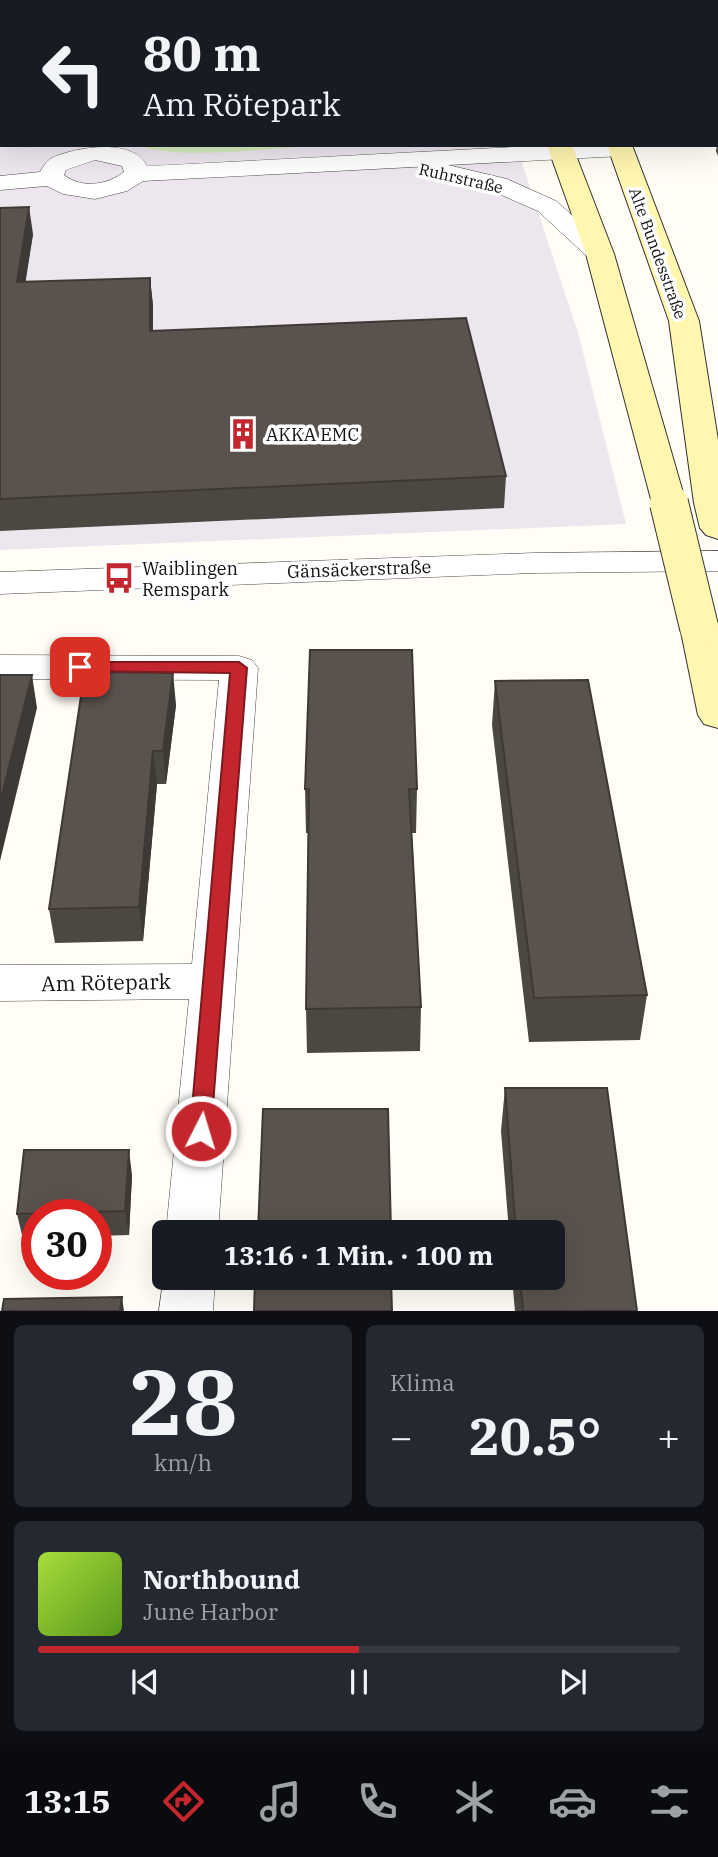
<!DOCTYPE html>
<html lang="de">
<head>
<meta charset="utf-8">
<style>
  :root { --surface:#171b24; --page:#242831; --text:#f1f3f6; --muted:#9ea1a6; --line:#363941; --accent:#c4262e }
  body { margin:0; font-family:"IBM Plex Serif",serif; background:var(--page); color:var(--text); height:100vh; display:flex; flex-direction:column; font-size:26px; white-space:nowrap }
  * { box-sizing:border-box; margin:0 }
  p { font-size:23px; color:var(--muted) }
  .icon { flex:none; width:38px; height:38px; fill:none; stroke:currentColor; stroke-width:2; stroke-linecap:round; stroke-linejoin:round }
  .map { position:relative; height:1311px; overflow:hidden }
  .drawer { display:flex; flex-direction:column; gap:14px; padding:14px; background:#0d0f14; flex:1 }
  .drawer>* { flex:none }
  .top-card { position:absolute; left:0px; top:0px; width:719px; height:147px; box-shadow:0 7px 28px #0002; background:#171b24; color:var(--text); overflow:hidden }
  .speed { position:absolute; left:21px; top:1199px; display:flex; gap:14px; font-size:35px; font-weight:700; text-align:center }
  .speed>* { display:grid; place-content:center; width:91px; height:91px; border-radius:50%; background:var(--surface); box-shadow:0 7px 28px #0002; line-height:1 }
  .speed .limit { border:10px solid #d22; background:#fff; color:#111 }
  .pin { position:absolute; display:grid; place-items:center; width:60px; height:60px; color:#fff; margin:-30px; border-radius:14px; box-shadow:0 4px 10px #0006 }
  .me { position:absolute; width:77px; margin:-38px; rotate:5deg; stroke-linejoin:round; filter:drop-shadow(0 0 5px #0008) }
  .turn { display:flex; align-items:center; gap:24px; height:147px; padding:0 28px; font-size:32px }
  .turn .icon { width:91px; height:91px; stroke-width:2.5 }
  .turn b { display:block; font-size:49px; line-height:60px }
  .big { font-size:52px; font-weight:700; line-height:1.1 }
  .drawer .tile { flex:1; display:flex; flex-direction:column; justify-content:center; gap:10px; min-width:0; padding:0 24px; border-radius:10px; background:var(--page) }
  .drawer .dial { align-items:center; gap:0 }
  .dial b { font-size:91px; line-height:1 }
  .song { display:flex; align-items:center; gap:21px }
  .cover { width:84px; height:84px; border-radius:10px; background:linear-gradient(135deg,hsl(80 70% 55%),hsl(90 70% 35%)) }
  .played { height:7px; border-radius:4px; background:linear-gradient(90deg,var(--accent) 50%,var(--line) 50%) }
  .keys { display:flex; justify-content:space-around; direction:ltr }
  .heat { display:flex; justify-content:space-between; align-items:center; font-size:38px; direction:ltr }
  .drawer .tiles { flex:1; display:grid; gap:14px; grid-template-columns:1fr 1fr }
  .tile:last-child { grid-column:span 2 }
  .trip { position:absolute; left:152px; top:1220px; width:413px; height:70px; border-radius:10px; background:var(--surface); box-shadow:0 7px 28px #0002; font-weight:700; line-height:70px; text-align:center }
  .menu { display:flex; height:112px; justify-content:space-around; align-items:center; background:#090b0e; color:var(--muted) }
  .menu .icon { width:49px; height:49px }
  .menu .active { color:var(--accent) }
  .menu b { font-size:32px; color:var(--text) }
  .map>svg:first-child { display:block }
  .industrial { fill:#eee6ef }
  .green { fill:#d5ebbd }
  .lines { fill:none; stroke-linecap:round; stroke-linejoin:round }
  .street-casing { stroke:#444; stroke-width:1 }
  .secondary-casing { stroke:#333; stroke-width:2 }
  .street { fill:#fff; fill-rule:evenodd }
  .secondary { fill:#fff6b0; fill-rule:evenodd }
  .secondary-bridge-casing { stroke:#333; stroke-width:40; stroke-linecap:butt }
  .secondary-bridge { stroke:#fff6b0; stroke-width:38 }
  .wall { fill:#4d4742 }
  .shaded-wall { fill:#3f3936 }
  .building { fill:#5a524d; stroke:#3f3936; stroke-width:2 }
  .route { fill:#c4262e; stroke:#7f191e; stroke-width:2 }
  .labels { text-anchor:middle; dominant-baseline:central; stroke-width:7; stroke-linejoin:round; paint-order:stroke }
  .far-street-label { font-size:16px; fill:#111; stroke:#fff }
  .poi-label { font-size:18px; fill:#111; stroke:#fff; text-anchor:start }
  .street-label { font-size:18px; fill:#111; stroke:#fff }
  .near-street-label { font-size:21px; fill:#111; stroke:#fff }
</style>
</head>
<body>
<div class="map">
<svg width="718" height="1311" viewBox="0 0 718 1311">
  <rect width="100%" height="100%" fill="#fffdf5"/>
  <!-- industrial -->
  <path class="industrial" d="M 0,0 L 420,0 L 422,2 L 2,2 L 2,145 L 516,145 L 579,336 L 626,524 L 0,550 Z"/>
  <!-- green -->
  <path class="green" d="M 136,145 L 322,145 C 272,148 181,161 136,145 Z"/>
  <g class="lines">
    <defs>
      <g id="street">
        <path d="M 121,0 L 141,0 L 120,2 Z"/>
        <path d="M 567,0 L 595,0 L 596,2 L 568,2 Z"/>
        <path d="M 554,145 L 630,145 L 633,149 L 629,154 L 621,156 L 448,165 L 507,179 L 556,201 L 609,248 L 613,254 L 609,260 L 600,262 L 591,260 L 538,211 L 490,190 L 432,176 L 429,171 L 432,166 L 143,181 L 127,191 L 95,199 L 63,194 L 47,186 L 0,190 L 0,176 L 40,172 C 43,167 46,162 50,159 C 73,147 134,137 147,166 ZM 95,160 L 122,166 L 124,172 C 107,185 82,189 64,175 L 66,170 Z"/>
        <path d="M 718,551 L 718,571 L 534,573 L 0,594 L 0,572 L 534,553 Z"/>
        <path d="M 0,655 L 239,656 L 252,660 L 258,668 L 218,1232 L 166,1232 L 189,999 L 0,1001 L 0,965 L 192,964 L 219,680 L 0,679 Z"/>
        <path d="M 164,1274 L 164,1278 L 215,1278 L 213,1311 L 159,1311 Z"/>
      </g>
      <g id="secondary">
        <path d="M 460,0 L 482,0 L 483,2 L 462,2 Z"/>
        <path d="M 504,0 L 526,0 L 526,2 L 505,2 Z"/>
        <path d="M 547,145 L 572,145 L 614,254 L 686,503 L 681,510 L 669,513 L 657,510 L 652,503 L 586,254 Z"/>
        <path d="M 607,145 L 632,145 L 699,321 L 718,440 L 718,539 L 706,535 L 700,528 L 694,503 L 669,321 Z"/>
        <path d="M 699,615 L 712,619 L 718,628 L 718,728 L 704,724 L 698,715 L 680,627 L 686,619 Z"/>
      </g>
    </defs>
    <!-- street casing -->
    <use href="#street" class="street-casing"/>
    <!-- secondary casing -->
    <use href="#secondary" class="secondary-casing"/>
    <!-- street -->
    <use href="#street" class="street"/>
    <!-- secondary -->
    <use href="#secondary" class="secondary"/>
    <defs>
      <path id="secondary-bridge" d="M 669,503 L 699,627"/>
    </defs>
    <!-- secondary-bridge casing -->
    <use href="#secondary-bridge" class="secondary-bridge-casing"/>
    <!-- secondary-bridge -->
    <use href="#secondary-bridge" class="secondary-bridge"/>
  </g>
  <!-- wall -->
  <g class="wall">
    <path d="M 718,137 L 718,156 L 716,151 Z"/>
    <path d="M 0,208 L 33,234 L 25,282 L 150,278 L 153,306 L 153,331 L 506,476 L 504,508 L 0,531 Z"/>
    <path d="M 495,681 L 647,995 L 640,1040 L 529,1042 L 492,725 Z"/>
    <path d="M 176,705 L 166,784 L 157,784 L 143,941 L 55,943 L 49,909 Z"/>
    <path d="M 305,789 L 417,789 L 416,833 L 412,833 L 421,1007 L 420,1051 L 307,1053 L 306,1009 L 308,833 L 306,833 Z"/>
    <path d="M 505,1088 L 637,1311 L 515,1311 L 512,1278 L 553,1278 L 553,1232 L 509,1232 L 501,1131 Z"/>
    <path d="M 132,1175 L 129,1235 L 96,1236 L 96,1214 L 37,1214 L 37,1238 L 23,1239 L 17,1214 Z"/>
  </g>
  <!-- shaded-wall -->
  <g class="shaded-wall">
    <path d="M 29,207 L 33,234 L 21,311 L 17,282 Z"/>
    <path d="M 150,278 L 153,306 L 152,361 L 150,331 Z"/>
    <path d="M 173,673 L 176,705 L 166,784 L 163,751 Z"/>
    <path d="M 32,675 L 37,708 L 0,861 L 0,802 Z"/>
    <path d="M 153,751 L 157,784 L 143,941 L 139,907 Z"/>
    <path d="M 129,1150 L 132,1175 L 129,1235 L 125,1211 Z"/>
    <path d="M 122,1297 L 124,1311 L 120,1311 Z"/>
  </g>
  <!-- building -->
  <g class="building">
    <rect x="224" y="0" width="173" height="2"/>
    <path d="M 29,207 L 17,282 L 150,278 L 150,331 L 466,318 L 506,476 L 0,499 L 0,208 Z"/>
    <path d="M 310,650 L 412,650 L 417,789 L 409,789 L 421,1007 L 306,1009 L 309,789 L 305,789 Z"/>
    <path d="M 88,672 L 173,673 L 163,751 L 153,751 L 139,907 L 49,909 L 84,676 L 88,676 Z"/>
    <path d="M 0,675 L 32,675 L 0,802 Z"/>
    <path d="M 588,680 L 647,995 L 534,998 L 495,681 Z"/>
    <path d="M 505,1088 L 607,1088 L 637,1311 L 523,1311 L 520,1278 L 553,1278 L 553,1232 L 516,1232 Z"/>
    <path d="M 263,1109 L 388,1109 L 391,1232 L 258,1232 Z"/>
    <path d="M 24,1150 L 129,1150 L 125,1211 L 17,1214 Z"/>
    <path d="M 255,1278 L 391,1278 L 392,1311 L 254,1311 Z"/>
    <path d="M 122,1297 L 120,1311 L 2,1311 L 4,1299 Z"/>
  </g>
  <!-- route -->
  <path class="route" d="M 80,662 L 239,662 L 247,668 L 211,1131 L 208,1138 L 201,1140 L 193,1138 L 190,1131 L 230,673 L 74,671 L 72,667 Z"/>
  <!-- icons -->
  <defs>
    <symbol id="building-bare" viewBox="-9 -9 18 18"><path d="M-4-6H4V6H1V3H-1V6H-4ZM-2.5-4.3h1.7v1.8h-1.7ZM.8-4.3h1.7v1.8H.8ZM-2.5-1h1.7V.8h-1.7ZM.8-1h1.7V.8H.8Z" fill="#c4262e" stroke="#fff" stroke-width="2.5" paint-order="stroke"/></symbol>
    <symbol id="bus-bare" viewBox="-9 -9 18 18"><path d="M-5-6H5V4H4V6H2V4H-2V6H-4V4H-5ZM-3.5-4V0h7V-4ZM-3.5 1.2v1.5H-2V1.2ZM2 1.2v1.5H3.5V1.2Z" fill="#c4262e" stroke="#fff" stroke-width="2.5" paint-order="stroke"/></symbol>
  </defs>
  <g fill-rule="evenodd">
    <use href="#building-bare" x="221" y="412" width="44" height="44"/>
    <use href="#bus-bare" x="97" y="556" width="44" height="44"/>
  </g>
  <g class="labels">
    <!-- far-street labels -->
    <g class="far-street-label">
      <text transform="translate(461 178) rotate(13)">Ruhrstraße</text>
      <text transform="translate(658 253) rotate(70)">Alte Bundesstraße</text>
    </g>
    <!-- poi labels -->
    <g class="poi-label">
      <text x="266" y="434">AKKA EMC</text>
      <text x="142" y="568">Waiblingen<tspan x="142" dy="21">Remspark</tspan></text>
    </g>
    <!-- street labels -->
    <g class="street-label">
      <text transform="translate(359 569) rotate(-2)">Gänsäckerstraße</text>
    </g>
    <!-- near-street labels -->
    <g class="near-street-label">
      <text transform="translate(106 982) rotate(-1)">Am Rötepark</text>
    </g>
  </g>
</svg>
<div class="speed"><div class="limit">30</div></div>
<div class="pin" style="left:80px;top:667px;background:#d93025"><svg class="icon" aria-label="arrive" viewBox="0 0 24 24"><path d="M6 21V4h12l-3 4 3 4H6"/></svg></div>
<svg class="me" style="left:201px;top:1131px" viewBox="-20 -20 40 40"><circle r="17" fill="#c4262e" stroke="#fff" stroke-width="3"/><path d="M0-11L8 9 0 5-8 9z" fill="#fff"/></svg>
<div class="trip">13:16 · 1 Min. · 100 m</div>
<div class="top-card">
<div class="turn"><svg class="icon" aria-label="left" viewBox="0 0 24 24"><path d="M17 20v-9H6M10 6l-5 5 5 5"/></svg><div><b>80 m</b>Am Rötepark</div></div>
</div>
</div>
<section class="drawer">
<div class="tiles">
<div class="tile dial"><b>28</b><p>km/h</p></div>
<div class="tile"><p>Klima</p>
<div class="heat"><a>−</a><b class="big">20.5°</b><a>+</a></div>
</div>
<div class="tile">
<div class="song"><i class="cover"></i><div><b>Northbound</b><p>June Harbor</p></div></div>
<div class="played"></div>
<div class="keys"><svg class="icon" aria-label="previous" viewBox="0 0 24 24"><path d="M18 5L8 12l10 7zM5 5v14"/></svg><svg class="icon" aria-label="pause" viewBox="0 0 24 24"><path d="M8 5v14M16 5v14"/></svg><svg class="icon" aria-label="next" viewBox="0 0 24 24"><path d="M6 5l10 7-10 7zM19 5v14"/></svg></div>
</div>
</div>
</section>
<nav class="menu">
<b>13:15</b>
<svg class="icon active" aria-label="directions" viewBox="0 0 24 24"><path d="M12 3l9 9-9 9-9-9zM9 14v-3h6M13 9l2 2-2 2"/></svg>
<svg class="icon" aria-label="music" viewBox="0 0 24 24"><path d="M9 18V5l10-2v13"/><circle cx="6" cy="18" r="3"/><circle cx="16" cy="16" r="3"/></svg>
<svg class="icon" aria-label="phone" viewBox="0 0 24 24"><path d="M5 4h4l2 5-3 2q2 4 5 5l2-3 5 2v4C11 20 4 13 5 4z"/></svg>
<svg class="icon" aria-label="climate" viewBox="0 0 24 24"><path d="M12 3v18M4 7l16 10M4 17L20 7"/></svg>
<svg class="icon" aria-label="car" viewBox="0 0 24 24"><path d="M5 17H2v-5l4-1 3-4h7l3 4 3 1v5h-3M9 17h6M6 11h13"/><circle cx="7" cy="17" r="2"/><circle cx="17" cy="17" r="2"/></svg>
<svg class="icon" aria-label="filters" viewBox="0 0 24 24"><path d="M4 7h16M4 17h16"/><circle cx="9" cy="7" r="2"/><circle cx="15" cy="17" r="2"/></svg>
</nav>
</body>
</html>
